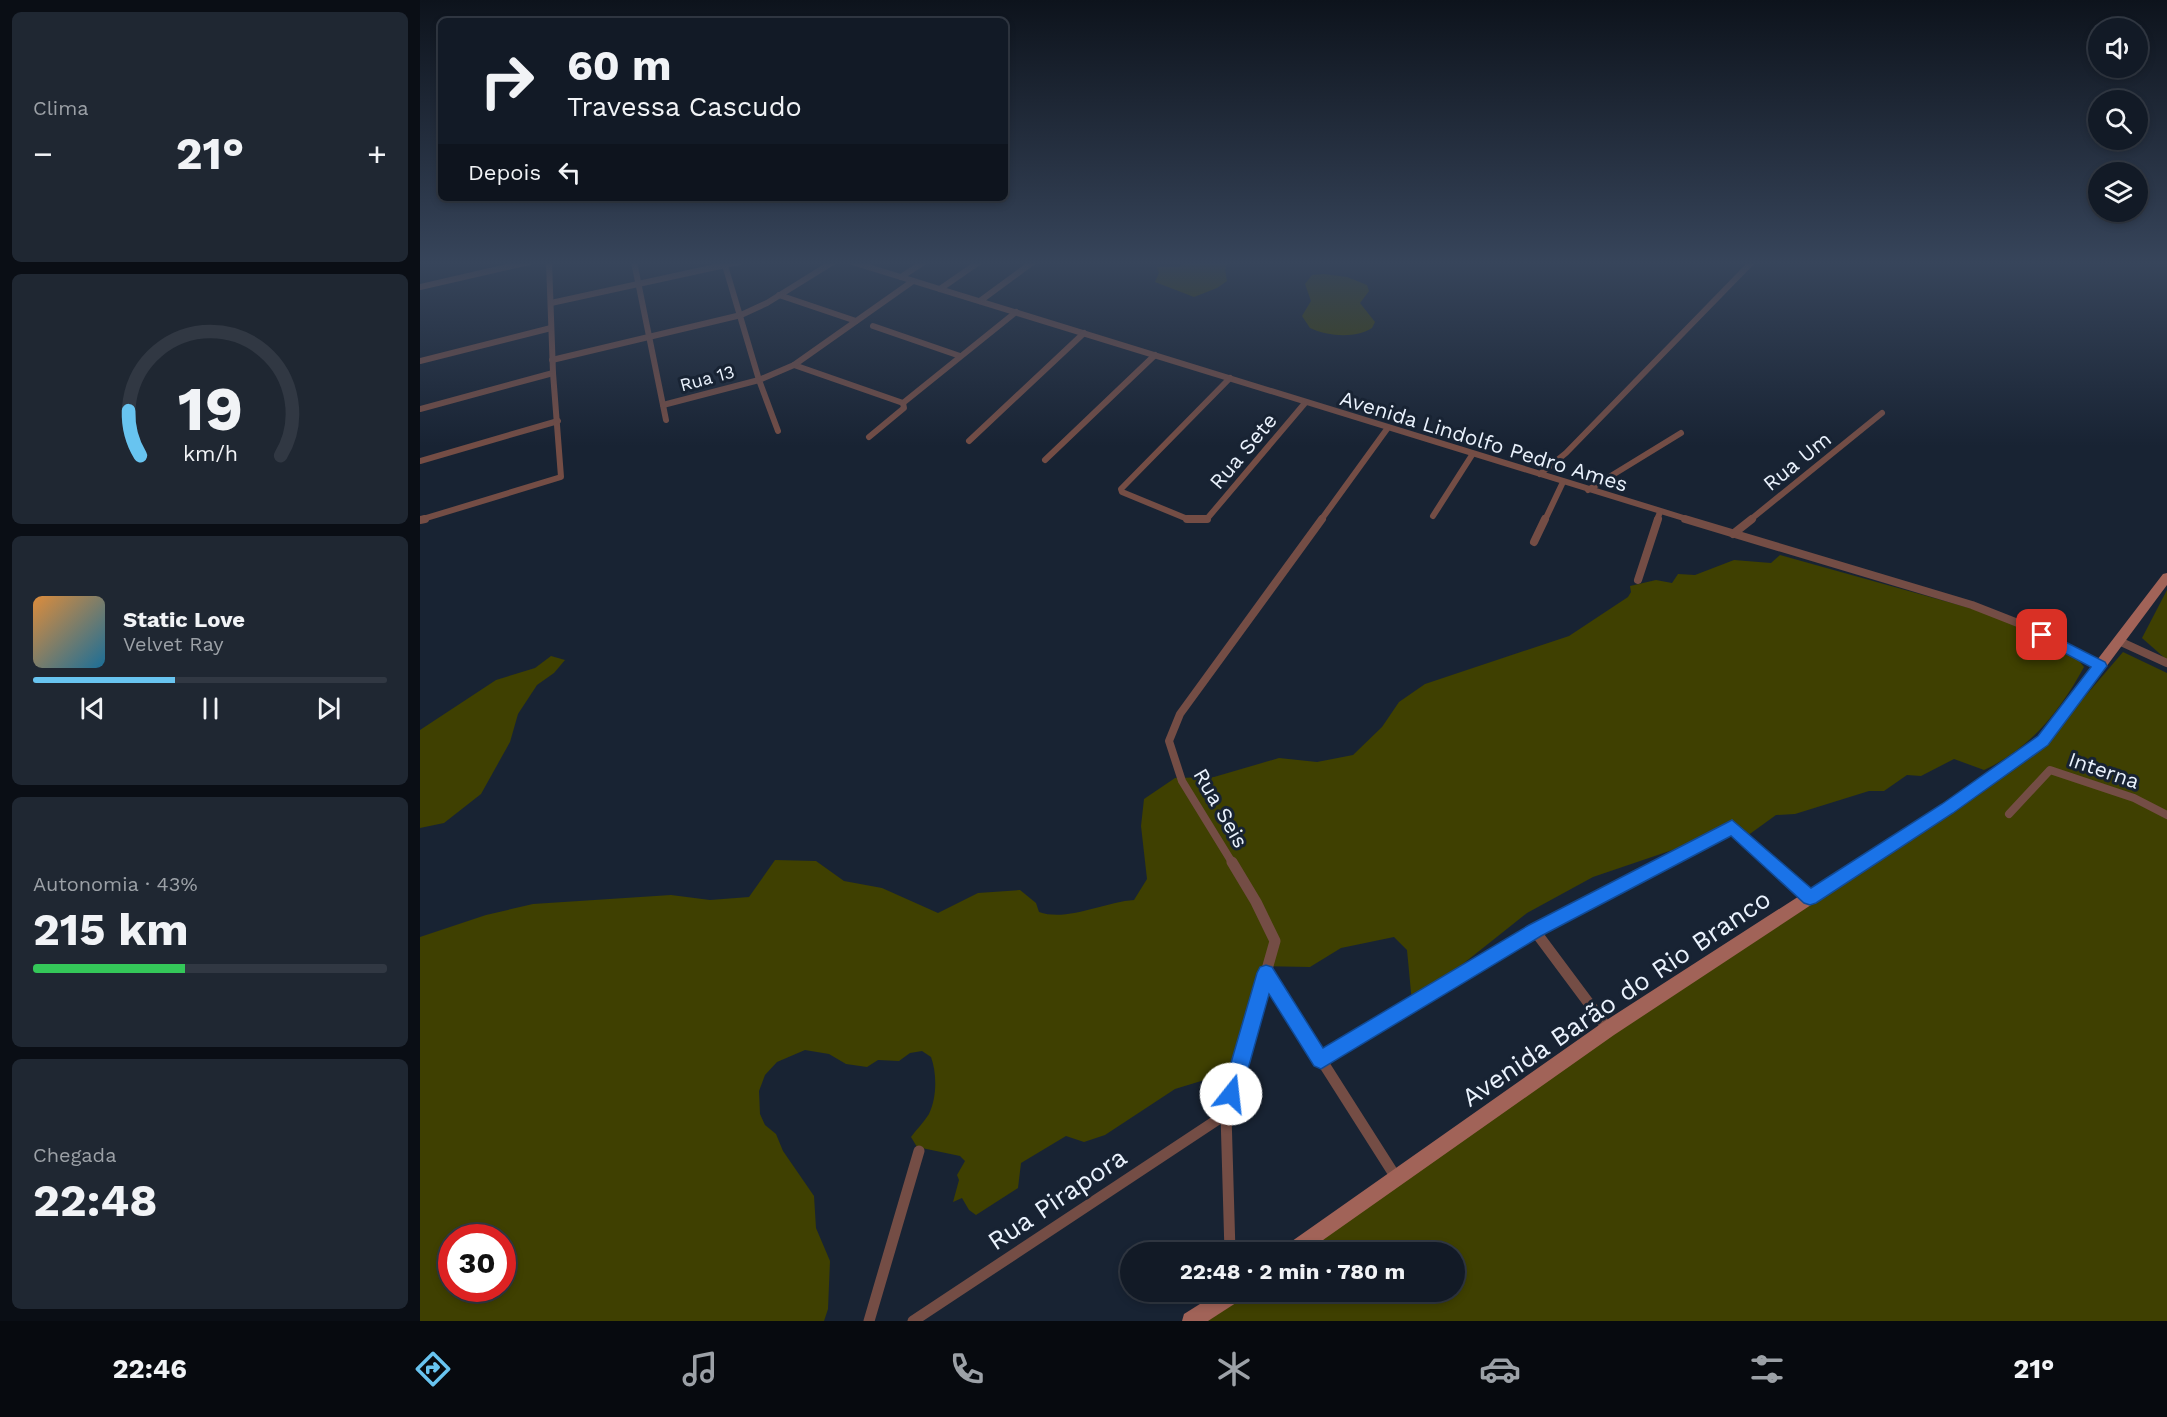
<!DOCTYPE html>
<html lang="pt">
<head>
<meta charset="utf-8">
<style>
  :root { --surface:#121a26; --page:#1f2732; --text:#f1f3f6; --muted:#9ca1a7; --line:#313843; --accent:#68c4f0 }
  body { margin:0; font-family:"Work Sans",sans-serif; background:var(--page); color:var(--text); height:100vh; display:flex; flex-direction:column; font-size:22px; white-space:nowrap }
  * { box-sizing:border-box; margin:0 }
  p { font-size:20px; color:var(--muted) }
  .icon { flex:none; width:33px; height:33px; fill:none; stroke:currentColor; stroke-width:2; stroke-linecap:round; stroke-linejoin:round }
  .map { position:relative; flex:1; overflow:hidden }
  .panel { display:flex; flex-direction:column; gap:12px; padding:12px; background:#0a0e15; width:420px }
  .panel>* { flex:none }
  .top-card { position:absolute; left:18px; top:18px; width:570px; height:183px; border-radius:9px; box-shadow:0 3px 9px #0003,0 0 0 2px var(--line); background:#121a26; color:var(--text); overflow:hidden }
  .controls { position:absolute; left:1668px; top:18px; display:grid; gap:12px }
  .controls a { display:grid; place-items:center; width:60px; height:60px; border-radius:50%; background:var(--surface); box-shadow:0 3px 9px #0003,0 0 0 2px var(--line); font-size:30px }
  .speed { position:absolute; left:18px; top:1224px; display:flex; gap:12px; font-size:30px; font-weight:700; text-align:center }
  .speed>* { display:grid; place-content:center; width:78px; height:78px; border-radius:50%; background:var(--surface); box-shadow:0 3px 9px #0003,0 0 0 2px var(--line); line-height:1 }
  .speed .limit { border:9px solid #d22; background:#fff; color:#111 }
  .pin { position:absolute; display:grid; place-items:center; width:51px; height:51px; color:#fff; margin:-26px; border-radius:12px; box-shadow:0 3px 9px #0006 }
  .me { position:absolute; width:66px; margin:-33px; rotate:16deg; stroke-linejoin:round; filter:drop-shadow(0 0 4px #0008) }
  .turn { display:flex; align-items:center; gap:21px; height:126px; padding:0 30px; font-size:27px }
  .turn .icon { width:78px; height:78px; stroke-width:2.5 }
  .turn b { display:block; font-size:42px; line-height:51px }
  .then { display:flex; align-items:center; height:57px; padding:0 30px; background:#0003; gap:12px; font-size:22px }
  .big { font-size:45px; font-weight:700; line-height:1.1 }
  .panel .tile { flex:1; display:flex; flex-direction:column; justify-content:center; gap:9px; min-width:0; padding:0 21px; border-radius:9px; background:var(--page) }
  .panel .dial { align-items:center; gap:0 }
  .dial svg { height:156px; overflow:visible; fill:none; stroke:var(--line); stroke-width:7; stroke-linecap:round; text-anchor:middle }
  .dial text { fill:var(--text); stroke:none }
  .song { display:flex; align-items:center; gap:18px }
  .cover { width:72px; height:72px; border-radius:9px; background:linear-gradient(135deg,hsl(30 70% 55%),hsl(200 70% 35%)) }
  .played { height:6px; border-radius:3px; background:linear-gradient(90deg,var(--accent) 40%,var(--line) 40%) }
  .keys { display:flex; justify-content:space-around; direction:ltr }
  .heat { display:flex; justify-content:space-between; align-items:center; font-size:33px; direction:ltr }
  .charge { height:9px; border-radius:4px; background:linear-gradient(90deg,#34c759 43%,var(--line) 0) }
  .trip { position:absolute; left:700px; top:1242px; width:345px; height:60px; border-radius:30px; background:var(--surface); box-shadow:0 3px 9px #0003,0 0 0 2px var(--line); font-weight:700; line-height:60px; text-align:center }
  .tabs { display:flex; height:96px; justify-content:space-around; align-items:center; background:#070a0f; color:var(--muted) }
  .tabs .icon { width:42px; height:42px }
  .tabs .active { color:var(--accent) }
  .tabs b { font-size:27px; color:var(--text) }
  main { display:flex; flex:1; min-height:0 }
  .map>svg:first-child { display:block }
  .green { fill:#3f4001; fill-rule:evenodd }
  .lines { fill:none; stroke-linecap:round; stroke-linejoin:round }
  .street-far2 { stroke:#744d45; stroke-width:6 }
  .street-far1 { stroke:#744d45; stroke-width:8 }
  .street { stroke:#744d45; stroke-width:11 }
  .secondary { fill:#a16358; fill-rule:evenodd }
  .route { fill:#1a73e8; stroke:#114b97; stroke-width:1.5 }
  .labels { text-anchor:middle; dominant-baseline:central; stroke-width:6; stroke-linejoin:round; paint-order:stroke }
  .far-street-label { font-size:18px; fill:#eaf2fd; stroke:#182333 }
  .street-label { font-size:21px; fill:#eaf2fd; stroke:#182333 }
  .near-street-label { font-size:26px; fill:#eaf2fd; stroke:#182333 }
</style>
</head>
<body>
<main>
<section class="panel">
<div class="tile"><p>Clima</p>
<div class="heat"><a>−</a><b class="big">21°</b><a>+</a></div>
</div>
<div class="tile dial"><svg viewBox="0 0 100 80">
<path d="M14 69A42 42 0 1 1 86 69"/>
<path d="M14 69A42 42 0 0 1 8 46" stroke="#68c4f0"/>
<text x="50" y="56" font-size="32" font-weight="700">19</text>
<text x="50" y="72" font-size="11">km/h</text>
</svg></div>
<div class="tile">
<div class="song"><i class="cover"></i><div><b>Static Love</b><p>Velvet Ray</p></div></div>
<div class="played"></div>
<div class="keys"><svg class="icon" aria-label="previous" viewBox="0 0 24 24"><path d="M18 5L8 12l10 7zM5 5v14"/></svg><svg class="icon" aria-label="pause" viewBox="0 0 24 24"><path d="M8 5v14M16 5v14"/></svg><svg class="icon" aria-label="next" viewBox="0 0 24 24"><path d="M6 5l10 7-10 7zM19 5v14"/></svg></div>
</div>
<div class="tile"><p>Autonomia · 43%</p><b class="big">215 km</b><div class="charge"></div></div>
<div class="tile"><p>Chegada</p><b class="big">22:48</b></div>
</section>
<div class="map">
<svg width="1747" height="1321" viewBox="0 0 1747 1321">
  <rect width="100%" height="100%" fill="#182333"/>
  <!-- green -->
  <g class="green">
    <path d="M 767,262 L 809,262 L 805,269 L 807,281 L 797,288 L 774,297 L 735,282 L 739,273 L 737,267 L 758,267 Z"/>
    <path d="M 904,274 L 927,277 L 947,285 L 949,291 L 940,303 L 955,322 L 952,328 C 935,339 907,336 890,328 L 882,316 L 891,301 L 885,284 L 892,275 Z"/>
    <path d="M 1360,555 L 1571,614 L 1653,653 L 1664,667 C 1640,711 1610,749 1564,770 L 1534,759 L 1501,776 L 1487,775 L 1464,791 L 1449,791 L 1375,814 L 1356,815 L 1327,836 L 1310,822 L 1276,842 L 1173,877 L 1107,913 L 1034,971 L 1014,1001 L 992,1003 L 987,950 L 974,937 L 921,948 L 890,967 L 844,966 L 809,1090 L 797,1088 L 791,1078 L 755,1089 L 685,1135 L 664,1142 L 646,1136 L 601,1163 L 598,1188 L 556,1215 L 549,1210 L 542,1198 L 533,1202 L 539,1180 L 537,1175 L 545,1161 L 540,1156 L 497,1147 L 491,1137 C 496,1130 504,1122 509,1114 C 517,1098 517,1073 511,1057 L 502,1051 L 490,1053 L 479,1061 L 458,1060 L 447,1067 L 426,1064 L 409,1054 L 385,1050 L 357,1062 L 345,1075 L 339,1091 L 340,1114 L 345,1125 L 356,1134 L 363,1151 L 394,1196 L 396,1228 L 410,1261 L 408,1309 L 404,1321 L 0,1321 L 0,937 L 66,915 L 113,904 L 251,895 L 290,900 L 329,897 L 355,860 L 396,861 L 424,881 L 462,888 L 518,913 L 558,893 L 600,890 L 616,903 L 619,912 C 647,922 684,902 714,900 L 727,879 L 721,826 L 724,799 L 755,778 L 794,777 L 859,758 L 897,762 L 933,755 L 962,727 L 979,702 L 1005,684 L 1149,636 L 1208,597 L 1211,592 L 1210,586 L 1236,580 L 1252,583 L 1258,574 L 1275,575 L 1314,560 L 1351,563 ZM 32,1238 L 82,1238 L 82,1288 L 32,1288 Z"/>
    <path d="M 1747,590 L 1747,660 L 1722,638 Z"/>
    <path d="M 1703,652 L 1747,673 L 1747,1321 L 778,1321 L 821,1292 L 1035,1292 L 1035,1252 L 877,1252 L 1192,1032 L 1625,743 Z"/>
    <path d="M 131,656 L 145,660 L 134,673 L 117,685 L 98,714 L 90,742 L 61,794 L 24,823 L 0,828 L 0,730 L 76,680 L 115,668 Z"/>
  </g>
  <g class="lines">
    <!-- street-far2 -->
    <g class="street-far2">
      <path d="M 214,262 L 246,420"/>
      <path d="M 304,262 L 339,380 L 358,431"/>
      <path d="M 432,262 L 1270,520"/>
      <path d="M 481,277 L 504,262"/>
      <path d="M 0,287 L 109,262"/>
      <path d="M 520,289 L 559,262"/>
      <path d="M 359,295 L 436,321"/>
      <path d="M 560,301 L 613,262"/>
      <path d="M 131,303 L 319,262"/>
      <path d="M 453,326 L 540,356"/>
      <path d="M 132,360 L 321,315 L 347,303 L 413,262"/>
      <path d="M 0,361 L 131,328"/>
      <path d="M 374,365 L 483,403"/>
      <path d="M 810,378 L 701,489 L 702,492 L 770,520 L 786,520 L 885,403"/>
      <path d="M 483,403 L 596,312"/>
      <path d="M 243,405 L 339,380 L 374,365 L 493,281"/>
      <path d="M 0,409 L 133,373"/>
      <path d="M 449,437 L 484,408 L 483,403"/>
      <path d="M 549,441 L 664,333"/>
      <path d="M 625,460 L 735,355"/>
      <path d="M 0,461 L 138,421"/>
      <path d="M 1120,474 L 1146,453 L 1332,262"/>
      <path d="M 1168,490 L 1261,433"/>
      <path d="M 1013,516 L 1052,455"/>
      <path d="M 0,520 L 141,477 L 133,373 L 129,262"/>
      <path d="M 901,520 L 967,429"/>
      <path d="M 1125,520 L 1143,482"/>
      <path d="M 1237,520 L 1240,512"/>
      <path d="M 1330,520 L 1462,413"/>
    </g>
    <!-- street-far1 -->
    <g class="street-far1">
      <path d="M 767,519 L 787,519"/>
      <path d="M 1265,519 L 1552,605 L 1603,625 L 1680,666"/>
      <path d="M 0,520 L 5,519"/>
      <path d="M 1313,534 L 1332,519"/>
      <path d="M 1114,542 L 1125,519"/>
      <path d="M 1218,580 L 1238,519"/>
      <path d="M 1699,641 L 1747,663"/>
      <path d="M 1589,814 L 1630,770 L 1714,798 L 1747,815"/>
      <path d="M 813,864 L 762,781 L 749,741 L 760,714 L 902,519"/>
      <path d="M 1242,864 L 1312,827 L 1353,864"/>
    </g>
    <!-- street -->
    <g class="street">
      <path d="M 1351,862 L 1390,897"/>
      <path d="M 1115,931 L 1188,1029"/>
      <path d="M 846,973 L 977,1179"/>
      <path d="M 901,1060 L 1115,931 L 1245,862"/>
      <path d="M 810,1252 L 806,1114 L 855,941 L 836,902 L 812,862"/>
      <path d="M 449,1321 L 499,1151"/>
      <path d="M 493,1321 L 806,1114"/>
    </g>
    <!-- secondary -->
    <g class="secondary">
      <path d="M 1747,573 L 1747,585 L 1628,745 L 1532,812 L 1194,1035 L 886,1252 L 862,1252 L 865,1246 L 1182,1023 L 1522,804 L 1618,737 L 1743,574 Z"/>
      <path d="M 799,1292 L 824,1292 L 822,1299 L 788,1321 L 762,1321 L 764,1314 Z"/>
    </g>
  </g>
  <!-- sky -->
  <linearGradient id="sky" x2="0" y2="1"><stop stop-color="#0d131c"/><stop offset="0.59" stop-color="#37455b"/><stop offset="1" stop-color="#37455b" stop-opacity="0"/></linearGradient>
  <rect width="1747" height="446" fill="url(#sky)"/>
  <!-- route -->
  <path class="route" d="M 1622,630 L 1685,662 L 1687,666 L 1628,745 L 1533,813 L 1396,903 L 1390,905 L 1384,903 L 1311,836 L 1121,936 L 901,1069 L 894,1066 L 849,994 L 821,1094 L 818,1100 L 811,1103 L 805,1100 L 802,1094 L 837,973 L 840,967 L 846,965 L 852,967 L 903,1048 L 1109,925 L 1312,820 L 1391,888 L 1522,804 L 1618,736 L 1671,667 L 1618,639 L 1616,635 Z"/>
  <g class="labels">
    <!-- far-street labels -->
    <g class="far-street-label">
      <text transform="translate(287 378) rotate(-15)">Rua 13</text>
    </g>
    <!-- street labels -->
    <g class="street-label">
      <text transform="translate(1064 441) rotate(17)">Avenida Lindolfo Pedro Ames</text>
      <text transform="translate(823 451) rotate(-50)">Rua Sete</text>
      <text transform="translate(1377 461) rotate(-39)">Rua Um</text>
      <text transform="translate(1684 770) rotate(19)">Interna</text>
      <text transform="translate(801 808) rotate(60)">Rua Seis</text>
    </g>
    <!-- near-street labels -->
    <g class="near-street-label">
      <text transform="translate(1196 998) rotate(-34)">Avenida Barão do Rio Branco</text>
      <text transform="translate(637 1199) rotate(-34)">Rua Pirapora</text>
    </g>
  </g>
</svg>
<div class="controls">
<a><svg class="icon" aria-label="sound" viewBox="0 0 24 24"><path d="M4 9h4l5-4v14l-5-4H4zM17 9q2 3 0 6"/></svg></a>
<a><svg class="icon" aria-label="search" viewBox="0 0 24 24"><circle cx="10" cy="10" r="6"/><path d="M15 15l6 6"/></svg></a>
<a><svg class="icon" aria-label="layers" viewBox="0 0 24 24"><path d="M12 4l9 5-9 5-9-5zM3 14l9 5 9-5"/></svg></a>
</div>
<div class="speed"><div class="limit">30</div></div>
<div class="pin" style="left:1622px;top:635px;background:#d93025"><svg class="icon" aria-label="arrive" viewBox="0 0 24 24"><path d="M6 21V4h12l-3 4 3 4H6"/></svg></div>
<svg class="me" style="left:811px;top:1094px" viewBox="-20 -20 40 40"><circle r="19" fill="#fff"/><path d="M0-13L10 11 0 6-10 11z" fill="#1a73e8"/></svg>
<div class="trip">22:48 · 2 min · 780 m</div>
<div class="top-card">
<div class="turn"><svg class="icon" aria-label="right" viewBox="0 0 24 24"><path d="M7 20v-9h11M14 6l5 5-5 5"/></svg><div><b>60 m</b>Travessa Cascudo</div></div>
<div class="then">Depois<svg class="icon" aria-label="left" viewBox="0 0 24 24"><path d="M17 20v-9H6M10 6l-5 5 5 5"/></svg></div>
</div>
</div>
</main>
<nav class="tabs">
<b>22:46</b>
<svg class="icon active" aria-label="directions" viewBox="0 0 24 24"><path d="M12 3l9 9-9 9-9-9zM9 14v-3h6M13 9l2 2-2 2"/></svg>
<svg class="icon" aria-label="music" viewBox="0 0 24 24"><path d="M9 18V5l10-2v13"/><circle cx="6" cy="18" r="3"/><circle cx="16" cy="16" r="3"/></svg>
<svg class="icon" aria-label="phone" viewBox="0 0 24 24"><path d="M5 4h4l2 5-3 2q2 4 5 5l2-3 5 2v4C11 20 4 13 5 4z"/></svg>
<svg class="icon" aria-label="climate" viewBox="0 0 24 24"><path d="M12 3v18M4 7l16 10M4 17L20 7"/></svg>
<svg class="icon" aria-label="car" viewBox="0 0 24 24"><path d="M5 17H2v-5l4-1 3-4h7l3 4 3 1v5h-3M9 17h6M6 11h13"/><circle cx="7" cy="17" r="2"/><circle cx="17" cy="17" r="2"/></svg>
<svg class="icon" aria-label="filters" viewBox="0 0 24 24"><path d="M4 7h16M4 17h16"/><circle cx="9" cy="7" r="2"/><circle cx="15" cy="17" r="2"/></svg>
<b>21°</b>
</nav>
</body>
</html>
